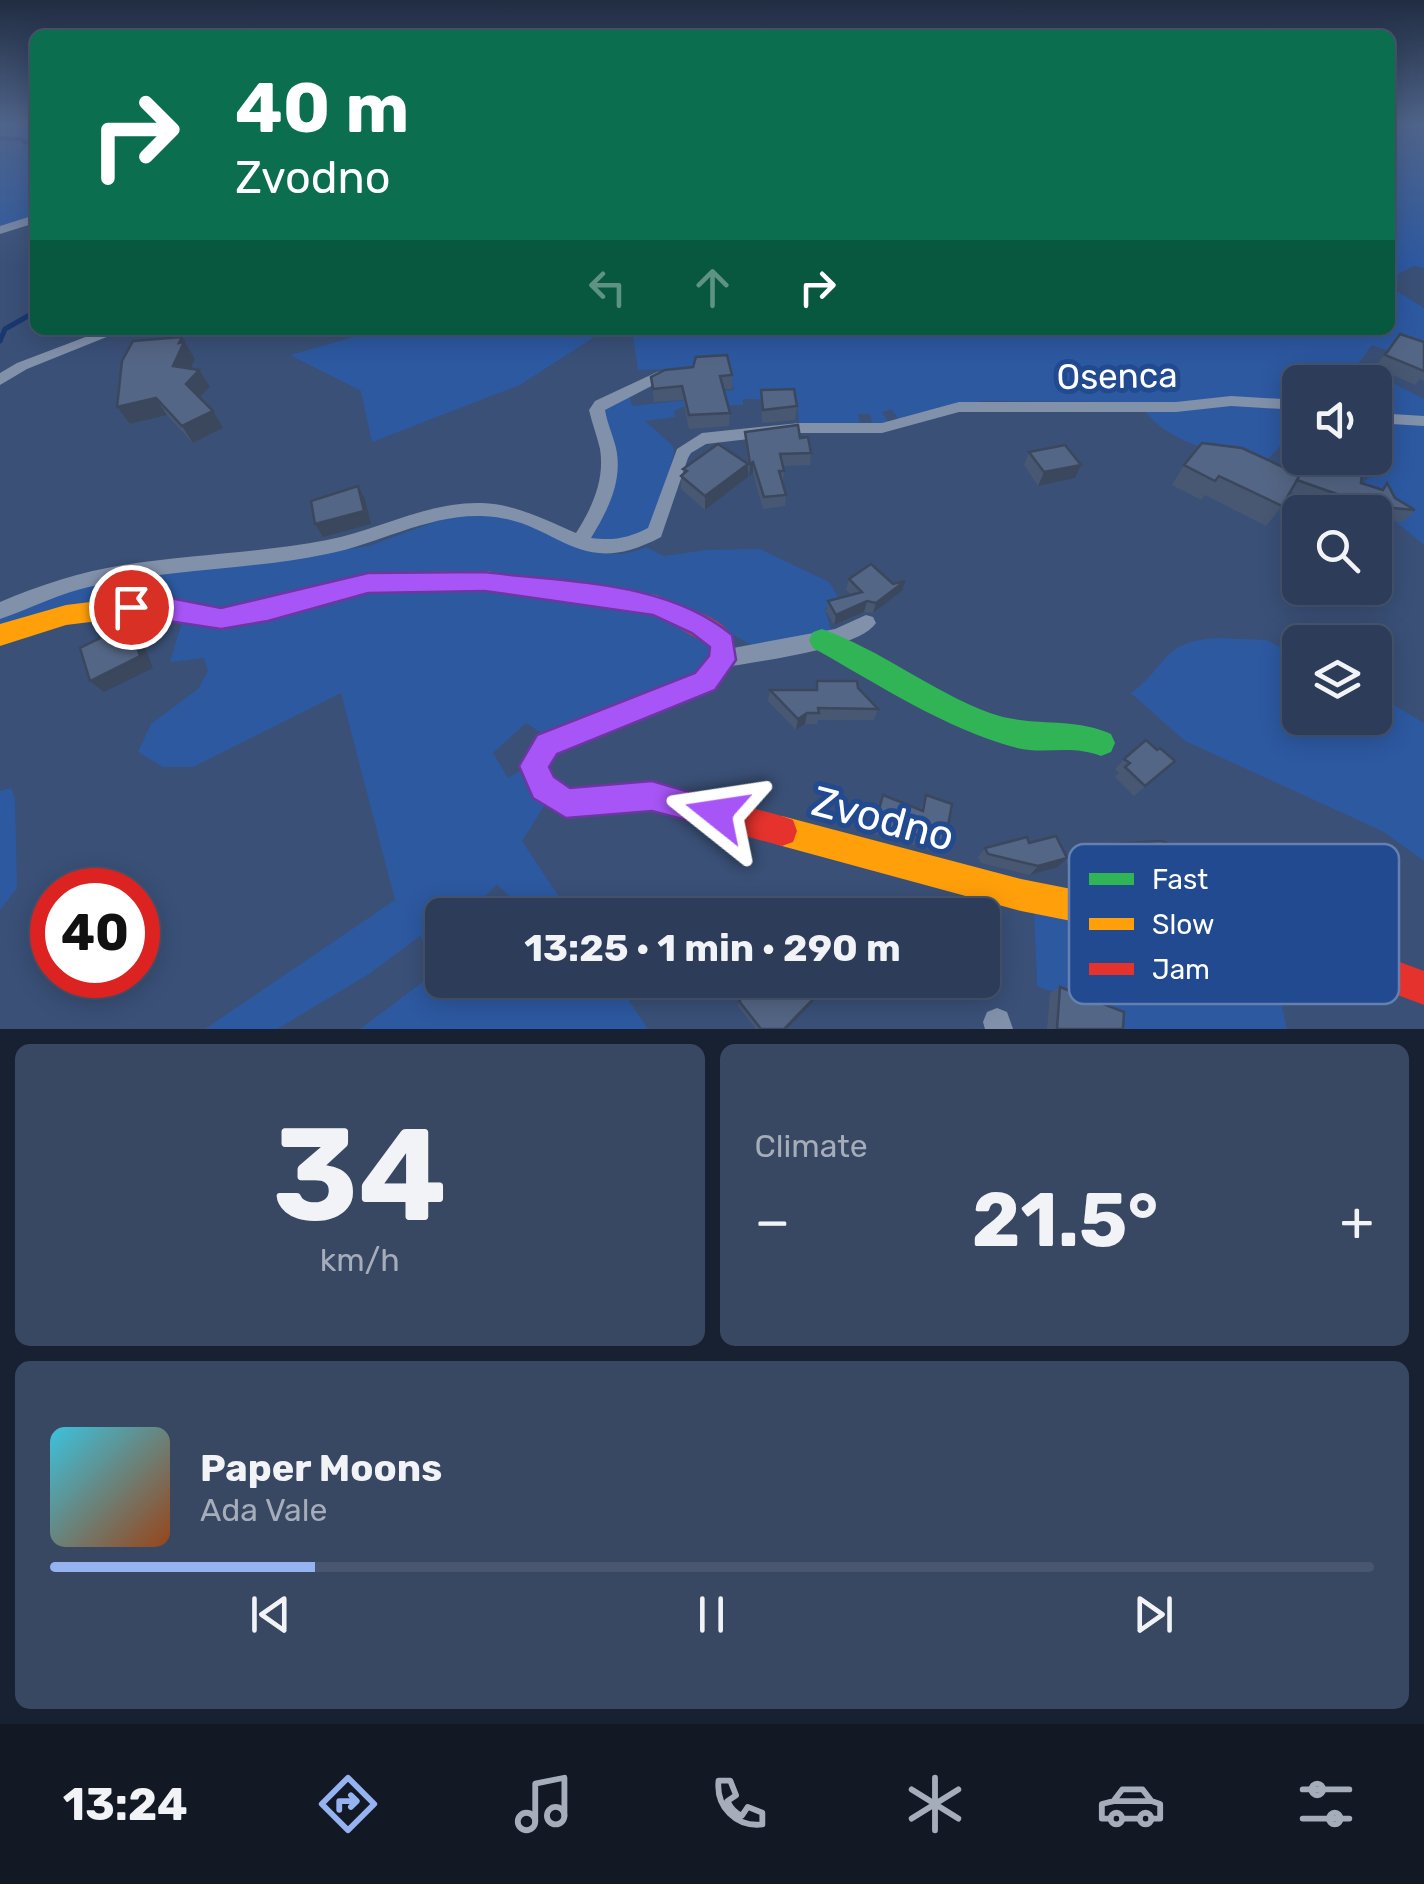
<!DOCTYPE html>
<html lang="en">
<head>
<meta charset="utf-8">
<style>
  :root { --surface:#2c3c59; --page:#384762; --text:#f1f3f6; --muted:#a6adba; --line:#48566f; --accent:#95b2f1 }
  body { margin:0; font-family:Rubik,sans-serif; background:var(--page); color:var(--text); height:100vh; display:flex; flex-direction:column; font-size:38px; white-space:nowrap }
  * { box-sizing:border-box; margin:0 }
  p { font-size:32px; color:var(--muted) }
  .icon { flex:none; width:55px; height:55px; fill:none; stroke:currentColor; stroke-width:2; stroke-linecap:round; stroke-linejoin:round }
  .map { position:relative; height:1029px; overflow:hidden }
  .details { display:flex; flex-direction:column; gap:15px; padding:15px; background:#182131; flex:1 }
  .details>* { flex:none }
  .hud { position:absolute; left:30px; top:30px; width:1365px; height:305px; border-radius:15px; box-shadow:0 5px 25px #0003,0 0 0 2px var(--line); background:#0b6e4f; color:#fff; overflow:hidden }
  .tools { position:absolute; left:1282px; top:365px; display:grid; gap:20px }
  .tools a { display:grid; place-items:center; width:110px; height:110px; border-radius:15px; background:var(--surface); box-shadow:0 5px 25px #0003,0 0 0 2px var(--line); font-size:50px }
  .speed { position:absolute; left:30px; top:868px; display:flex; gap:20px; font-size:50px; font-weight:700; text-align:center }
  .speed>* { display:grid; place-content:center; width:130px; height:130px; border-radius:50%; background:var(--surface); box-shadow:0 5px 25px #0003,0 0 0 2px var(--line); line-height:1 }
  .speed .limit { border:15px solid #d22; background:#fff; color:#111 }
  .pin { position:absolute; display:grid; place-items:center; width:85px; height:85px; color:#fff; margin:-42px; border:5px solid #fff; border-radius:50%; box-shadow:0 2px 10px #0007 }
  .me { position:absolute; width:110px; margin:-55px; rotate:285deg; stroke-linejoin:round; filter:drop-shadow(0 0 8px #0008) }
  .turn { display:flex; align-items:center; gap:35px; height:210px; padding:0 40px; font-size:45px }
  .turn .icon { width:130px; height:130px; stroke-width:2.5 }
  .turn b { display:block; font-size:70px; line-height:85px }
  .lanes { display:flex; align-items:center; height:95px; padding:0 40px; background:#0003; justify-content:center; gap:50px; direction:ltr }
  .lanes .off { opacity:.35 }
  .big { font-size:75px; font-weight:700; line-height:1.1 }
  .details .tile { flex:1; display:flex; flex-direction:column; justify-content:center; gap:15px; min-width:0; padding:0 35px; border-radius:15px; background:var(--page) }
  .details .dial { align-items:center; gap:0 }
  .dial b { font-size:130px; line-height:1 }
  .song { display:flex; align-items:center; gap:30px }
  .cover { width:120px; height:120px; border-radius:15px; background:linear-gradient(135deg,hsl(190 70% 55%),hsl(20 70% 35%)) }
  .played { height:10px; border-radius:5px; background:linear-gradient(90deg,var(--accent) 20%,var(--line) 20%) }
  .keys { display:flex; justify-content:space-around; direction:ltr }
  .heat { display:flex; justify-content:space-between; align-items:center; font-size:55px; direction:ltr }
  .details .tiles { flex:1; display:grid; gap:15px; grid-template-columns:1fr 1fr }
  .tile:last-child { grid-column:span 2 }
  .trip { position:absolute; left:425px; top:898px; width:575px; height:100px; border-radius:15px; background:var(--surface); box-shadow:0 5px 25px #0003,0 0 0 2px var(--line); font-weight:700; line-height:100px; text-align:center }
  .menu { display:flex; height:160px; justify-content:space-around; align-items:center; background:#121824; color:var(--muted) }
  .menu .icon { width:70px; height:70px }
  .menu .selected { color:var(--accent) }
  .menu b { font-size:45px; color:var(--text) }
  .map>svg:first-child { display:block }
  .green { fill:#2d59a1 }
  .lines { fill:none; stroke-linecap:round; stroke-linejoin:round }
  .stream-far1 { stroke:#1a3870; stroke-width:4 }
  .stream { stroke:#1a3870; stroke-width:5 }
  .street { fill:#8291aa; fill-rule:evenodd }
  .fast { fill:#30b455; fill-rule:evenodd }
  .slow { fill:#ff9f0a; fill-rule:evenodd }
  .jam { fill:#e5322d; fill-rule:evenodd }
  .wall { fill:#485872 }
  .shaded-wall { fill:#3b475d }
  .building { fill:#546685; stroke:#3b475d; stroke-width:2.5 }
  .route { fill:#a855f7; stroke:#6d37a1; stroke-width:2.5 }
  .labels { text-anchor:middle; dominant-baseline:central; stroke-width:10; stroke-linejoin:round; paint-order:stroke }
  .street-label { font-size:35px; fill:#fff; stroke:#214a90 }
  .near-street-label { font-size:42px; fill:#fff; stroke:#214a90 }
  .key { fill:#214a90; stroke:#6480b1; stroke-width:2.5 }
  .key-label { font-size:28px; fill:#fff }
</style>
</head>
<body>
<div class="map">
<svg width="1424" height="1029" viewBox="0 0 1424 1029">
  <rect width="100%" height="100%" fill="#3a5077"/>
  <!-- green -->
  <g class="green">
    <path d="M 0,123 L 26,123 L 35,128 L 35,218 L 0,229 Z"/>
    <path d="M 1390,123 L 1424,123 L 1424,268 L 1414,266 L 1398,274 L 1397,291 L 1424,308 L 1424,363 L 1372,345 L 1357,365 L 1424,399 L 1424,419 L 1375,415 L 1375,382 L 1300,382 L 1300,403 L 983,401 L 943,407 L 899,420 L 892,409 L 882,412 L 889,424 L 873,426 L 870,414 L 858,414 L 861,428 L 800,425 L 796,400 L 743,399 L 743,405 L 683,407 L 674,411 L 675,417 L 645,421 L 673,446 L 674,454 L 653,525 L 643,537 L 589,543 L 600,520 L 605,408 L 629,391 L 632,406 L 696,399 L 697,394 L 734,390 L 728,367 L 638,370 L 632,330 L 1390,330 Z"/>
    <path d="M 363,330 L 605,330 L 520,385 L 372,442 L 361,391 L 290,355 L 364,334 Z"/>
    <path d="M 1235,404 L 1289,407 L 1300,414 L 1300,424 L 1267,460 C 1225,455 1171,446 1144,410 Z"/>
    <path d="M 1375,421 L 1424,424 L 1424,545 L 1396,522 L 1387,498 L 1358,488 L 1376,471 L 1358,464 L 1308,458 L 1375,458 Z"/>
    <path d="M 480,515 C 501,517 523,520 542,528 C 580,545 603,565 646,547 L 664,556 L 706,550 L 760,549 L 829,582 L 842,604 L 825,608 L 832,636 L 759,649 L 693,613 L 485,577 L 231,613 L 154,604 L 0,632 L 0,617 L 54,594 L 116,581 L 369,546 L 451,516 Z"/>
    <path d="M 486,588 L 674,618 L 718,651 L 710,667 L 546,736 L 526,723 L 493,753 L 508,778 L 528,766 L 545,805 L 522,841 L 571,915 L 513,915 L 520,907 L 497,884 L 466,915 L 442,915 L 442,980 L 615,980 L 648,1029 L 360,1029 L 439,970 L 420,936 L 369,974 L 277,1029 L 205,1029 L 395,900 L 341,693 L 193,767 L 163,767 L 138,752 L 151,724 L 198,689 L 208,671 L 204,658 L 170,662 L 182,622 L 360,591 Z"/>
    <path d="M 1217,638 L 1266,640 L 1300,657 L 1300,718 L 1375,718 L 1375,694 L 1424,723 L 1424,861 L 1384,832 L 1185,741 L 1131,693 C 1167,668 1160,641 1217,638 Z"/>
    <path d="M 11,788 L 15,799 L 17,888 L 0,910 L 0,791 Z"/>
    <path d="M 1034,909 L 1237,925 L 1233,960 L 1294,985 L 1294,1000 L 1279,994 L 1287,1029 L 1114,1029 L 1114,1016 L 1037,986 Z"/>
  </g>
  <g class="lines">
    <!-- stream-far1 -->
    <path class="stream-far1" d="M 0,138 L 21,139 L 35,148"/>
    <!-- stream -->
    <path class="stream" d="M 0,341 L 5,329 L 35,312"/>
    <!-- street -->
    <g class="street">
      <path d="M 35,215 L 35,223 L 0,234 L 0,226 Z"/>
      <path d="M 104,330 L 124,330 L 27,369 L 0,385 L 0,373 L 17,363 Z"/>
      <path d="M 674,369 L 679,371 L 679,377 L 665,379 L 605,410 C 607,423 613,435 616,448 C 623,481 608,510 591,538 C 614,541 628,538 648,528 L 677,449 L 702,433 L 799,423 L 882,423 L 959,402 L 1176,402 L 1231,396 L 1300,400 L 1300,410 L 1231,406 L 1176,412 L 959,412 L 882,433 L 799,433 L 706,444 L 691,453 L 688,458 L 661,537 C 575,583 558,518 482,516 C 429,514 378,544 327,554 C 250,570 170,569 93,586 C 60,593 32,608 0,619 L 0,602 C 40,585 80,572 123,565 C 191,554 260,553 327,540 C 379,530 429,501 482,503 C 515,504 546,520 576,533 C 592,508 605,480 600,449 C 597,436 592,423 589,410 L 595,401 L 657,372 Z"/>
      <path d="M 1375,413 L 1424,416 L 1424,426 L 1375,423 Z"/>
      <path d="M 866,615 L 873,617 L 876,623 C 858,650 756,661 722,668 L 715,665 L 712,659 L 715,653 L 722,650 L 835,629 Z"/>
      <path d="M 997,1008 L 1007,1012 L 1013,1029 L 985,1029 L 983,1022 L 987,1012 Z"/>
    </g>
    <!-- fast -->
    <path class="fast" d="M 822,629 C 881,650 931,691 990,713 C 1031,728 1071,716 1111,734 L 1115,743 L 1111,752 L 1101,756 C 1070,744 1046,755 1017,748 C 943,728 878,684 813,648 L 809,640 L 813,632 Z"/>
    <!-- slow -->
    <g class="slow">
      <path d="M 485,571 L 656,595 L 685,607 L 688,614 L 685,621 L 676,624 L 653,615 L 485,591 L 368,593 L 221,630 L 170,619 L 131,617 L 66,625 L 0,646 L 0,624 L 66,605 L 131,597 L 170,599 L 221,608 L 368,573 Z"/>
      <path d="M 782,816 L 1021,879 L 1132,901 L 1195,896 L 1258,909 L 1262,921 L 1258,933 L 1246,937 L 1195,928 L 1132,933 L 1021,911 L 782,846 L 771,842 L 767,831 L 771,820 Z"/>
    </g>
    <!-- jam -->
    <g class="jam">
      <path d="M 676,604 C 730,622 754,637 714,689 L 557,754 L 549,767 L 554,778 L 570,789 L 652,781 L 782,816 L 793,820 L 797,831 L 793,842 L 782,846 L 652,811 L 566,819 L 534,798 L 520,766 L 537,736 L 696,673 L 709,655 L 710,647 C 698,637 669,626 664,614 L 667,607 Z"/>
      <path d="M 1246,905 L 1424,971 L 1424,1005 L 1234,933 L 1230,921 L 1234,909 Z"/>
    </g>
  </g>
  <!-- wall -->
  <g class="wall">
    <path d="M 1400,334 L 1424,342 L 1424,381 L 1420,379 L 1415,385 L 1375,367 Z"/>
    <path d="M 182,337 L 195,359 L 190,369 L 210,387 L 199,398 L 223,428 L 193,443 L 167,415 L 130,424 L 117,407 Z"/>
    <path d="M 732,375 L 732,389 L 723,389 L 730,413 L 729,426 L 689,429 L 683,400 L 654,402 L 651,377 Z"/>
    <path d="M 761,390 L 797,406 L 795,420 L 762,423 Z"/>
    <path d="M 745,432 L 800,438 L 811,453 L 810,465 L 783,466 L 784,471 L 783,483 L 786,495 L 785,506 L 763,509 L 753,473 L 749,476 L 748,467 L 748,477 L 705,510 L 681,489 L 681,476 L 684,474 L 683,469 L 748,464 L 745,443 Z"/>
    <path d="M 1300,450 L 1300,458 L 1350,458 L 1361,483 L 1382,489 L 1387,483 L 1395,498 L 1415,510 L 1403,522 L 1375,519 L 1375,512 L 1346,512 L 1290,492 L 1282,506 L 1266,526 L 1205,495 L 1201,500 L 1172,485 L 1184,465 L 1282,466 L 1289,457 L 1295,460 L 1296,455 Z"/>
    <path d="M 1029,452 L 1075,478 L 1038,486 L 1024,465 Z"/>
    <path d="M 849,579 L 902,591 L 873,613 L 864,612 L 834,625 L 826,611 L 828,601 L 852,595 L 846,590 Z"/>
    <path d="M 817,681 L 858,688 L 878,709 L 874,720 L 818,720 L 817,724 L 805,724 L 796,730 L 768,701 L 770,690 L 815,690 Z"/>
    <path d="M 1124,759 L 1164,771 L 1134,796 L 1115,777 L 1119,773 L 1115,769 Z"/>
    <path d="M 883,795 L 920,810 L 926,795 L 945,842 L 939,852 L 871,833 Z"/>
    <path d="M 1029,843 L 1067,858 L 1080,846 L 1185,880 L 1167,892 L 1132,895 L 1087,886 L 1084,877 L 1072,878 L 1066,859 L 1058,867 L 1030,875 L 981,863 L 978,857 L 985,848 Z"/>
    <path d="M 1060,987 L 1123,1029 L 1047,1029 L 1050,993 Z"/>
    <path d="M 739,1001 L 813,1002 L 787,1029 L 756,1029 L 738,1006 Z"/>
  </g>
  <!-- shaded-wall -->
  <g class="shaded-wall">
    <path d="M 182,337 L 195,359 L 184,383 L 173,366 Z"/>
    <path d="M 199,370 L 210,387 L 196,401 L 186,384 Z"/>
    <path d="M 156,398 L 167,415 L 130,424 L 117,407 Z"/>
    <path d="M 213,411 L 223,428 L 193,443 L 182,426 Z"/>
    <path d="M 753,462 L 753,473 L 749,476 L 750,464 Z"/>
    <path d="M 748,464 L 748,477 L 705,510 L 705,496 Z"/>
    <path d="M 1081,465 L 1075,478 L 1038,486 L 1044,472 Z"/>
    <path d="M 358,486 L 365,499 L 371,524 L 323,537 L 315,524 Z"/>
    <path d="M 905,581 L 902,591 L 873,613 L 876,603 Z"/>
    <path d="M 867,601 L 864,612 L 834,625 L 836,615 Z"/>
    <path d="M 129,624 L 141,637 L 153,668 L 104,692 L 90,681 Z"/>
    <path d="M 807,713 L 805,724 L 796,730 L 798,719 Z"/>
    <path d="M 1067,858 L 1058,867 L 1030,875 L 1038,866 Z"/>
    <path d="M 816,996 L 813,1002 L 787,1029 L 784,1029 Z"/>
  </g>
  <!-- building -->
  <g class="building">
    <path d="M 1400,334 L 1424,342 L 1424,371 L 1385,355 Z"/>
    <path d="M 182,337 L 179,343 L 184,342 L 173,366 L 199,370 L 186,384 L 213,411 L 182,426 L 156,398 L 117,407 L 122,361 L 133,341 Z"/>
    <path d="M 727,355 L 732,375 L 720,376 L 730,413 L 689,415 L 682,386 L 653,389 L 651,377 L 665,370 L 693,367 L 696,357 Z"/>
    <path d="M 794,389 L 797,406 L 763,410 L 761,390 Z"/>
    <path d="M 798,425 L 800,438 L 808,437 L 811,453 L 780,454 L 784,471 L 779,471 L 786,495 L 764,497 L 753,462 L 750,464 L 745,432 Z"/>
    <path d="M 1202,443 L 1242,448 L 1300,475 L 1282,506 L 1219,476 L 1215,481 L 1184,465 Z"/>
    <path d="M 718,444 L 748,464 L 705,496 L 681,476 L 687,471 L 683,469 Z"/>
    <path d="M 1065,445 L 1081,465 L 1044,472 L 1029,452 Z"/>
    <path d="M 1289,457 L 1302,462 L 1303,458 L 1350,458 L 1363,462 L 1361,483 L 1383,490 L 1387,483 L 1395,498 L 1415,510 L 1371,506 L 1297,480 L 1300,475 L 1286,468 Z"/>
    <path d="M 358,486 L 364,511 L 315,524 L 311,501 Z"/>
    <path d="M 871,564 L 893,584 L 905,581 L 876,603 L 867,601 L 836,615 L 828,601 L 862,592 L 849,579 Z"/>
    <path d="M 129,624 L 140,656 L 90,681 L 80,648 Z"/>
    <path d="M 817,681 L 857,681 L 858,688 L 878,709 L 818,708 L 819,713 L 807,713 L 798,719 L 770,690 L 817,690 Z"/>
    <path d="M 1146,740 L 1157,750 L 1160,748 L 1175,761 L 1145,786 L 1125,767 L 1130,763 L 1124,759 Z"/>
    <path d="M 883,795 L 923,811 L 926,795 L 952,804 L 945,842 L 875,824 Z"/>
    <path d="M 1056,836 L 1067,858 L 1038,866 L 988,854 L 985,848 L 1027,837 L 1029,843 Z"/>
    <path d="M 1161,841 L 1180,848 L 1185,880 L 1149,883 L 1102,873 L 1098,864 L 1087,865 L 1080,846 Z"/>
    <path d="M 877,899 L 904,913 L 903,915 L 871,915 Z"/>
    <path d="M 760,980 L 802,980 L 816,996 L 784,1029 L 761,1029 L 739,1001 Z"/>
    <path d="M 1060,987 L 1124,1012 L 1123,1029 L 1057,1029 Z"/>
  </g>
  <!-- sky -->
  <linearGradient id="sky" x2="0" y2="1"><stop stop-color="#202c41"/><stop offset="0.46" stop-color="#4f648a"/><stop offset="1" stop-color="#4f648a" stop-opacity="0"/></linearGradient>
  <rect width="1424" height="268" fill="url(#sky)"/>
  <!-- route -->
  <path class="route" d="M 485,572 C 568,583 665,580 732,635 L 736,660 L 715,690 L 557,754 L 549,767 L 554,777 L 570,788 L 652,781 L 727,803 L 732,813 L 727,824 L 717,828 L 652,811 L 566,818 L 533,798 L 519,766 L 537,735 L 695,673 L 709,656 L 710,647 L 692,633 L 653,615 L 485,591 L 368,593 L 268,621 L 221,629 L 122,614 L 118,607 L 122,600 L 170,598 L 221,608 L 368,573 Z"/>
  <g class="labels">
    <!-- street labels -->
    <g class="street-label">
      <text transform="translate(1117 376) rotate(-1)">Osenca</text>
    </g>
    <!-- near-street labels -->
    <g class="near-street-label">
      <text transform="translate(883 819) rotate(15)">Zvodno</text>
    </g>
  </g>
  <!-- legend -->
  <rect x="1069" y="844" width="330" height="160" rx="15" class="key"/>
  <rect x="1089" y="873" width="45" height="12" fill="#30b455"/>
  <rect x="1089" y="918" width="45" height="12" fill="#ff9f0a"/>
  <rect x="1089" y="963" width="45" height="12" fill="#e5322d"/>
  <g class="key-label">
    <text x="1152" y="889">Fast</text>
    <text x="1152" y="934">Slow</text>
    <text x="1152" y="979">Jam</text>
  </g>
</svg>
<div class="tools">
<a><svg class="icon" aria-label="sound" viewBox="0 0 24 24"><path d="M4 9h4l5-4v14l-5-4H4zM17 9q2 3 0 6"/></svg></a>
<a><svg class="icon" aria-label="search" viewBox="0 0 24 24"><circle cx="10" cy="10" r="6"/><path d="M15 15l6 6"/></svg></a>
<a><svg class="icon" aria-label="layers" viewBox="0 0 24 24"><path d="M12 4l9 5-9 5-9-5zM3 14l9 5 9-5"/></svg></a>
</div>
<div class="speed"><div class="limit">40</div></div>
<div class="pin" style="left:131px;top:607px;background:#d93025"><svg class="icon" aria-label="arrive" viewBox="0 0 24 24"><path d="M6 21V4h12l-3 4 3 4H6"/></svg></div>
<svg class="me" style="left:717px;top:813px" viewBox="-20 -20 40 40"><path d="M0-17L14 15 0 8-14 15z" fill="#a855f7" stroke="#fff" stroke-width="4"/></svg>
<div class="trip">13:25 · 1 min · 290 m</div>
<div class="hud">
<div class="turn"><svg class="icon" aria-label="right" viewBox="0 0 24 24"><path d="M7 20v-9h11M14 6l5 5-5 5"/></svg><div><b>40 m</b>Zvodno</div></div>
<div class="lanes"><svg class="icon off" aria-label="left" viewBox="0 0 24 24"><path d="M17 20v-9H6M10 6l-5 5 5 5"/></svg><svg class="icon off" aria-label="ahead" viewBox="0 0 24 24"><path d="M12 20V5M6 11l6-6 6 6"/></svg><svg class="icon" aria-label="right" viewBox="0 0 24 24"><path d="M7 20v-9h11M14 6l5 5-5 5"/></svg></div>
</div>
</div>
<section class="details">
<div class="tiles">
<div class="tile dial"><b>34</b><p>km/h</p></div>
<div class="tile"><p>Climate</p>
<div class="heat"><a>−</a><b class="big">21.5°</b><a>+</a></div>
</div>
<div class="tile">
<div class="song"><i class="cover"></i><div><b>Paper Moons</b><p>Ada Vale</p></div></div>
<div class="played"></div>
<div class="keys"><svg class="icon" aria-label="previous" viewBox="0 0 24 24"><path d="M18 5L8 12l10 7zM5 5v14"/></svg><svg class="icon" aria-label="pause" viewBox="0 0 24 24"><path d="M8 5v14M16 5v14"/></svg><svg class="icon" aria-label="next" viewBox="0 0 24 24"><path d="M6 5l10 7-10 7zM19 5v14"/></svg></div>
</div>
</div>
</section>
<nav class="menu">
<b>13:24</b>
<svg class="icon selected" aria-label="directions" viewBox="0 0 24 24"><path d="M12 3l9 9-9 9-9-9zM9 14v-3h6M13 9l2 2-2 2"/></svg>
<svg class="icon" aria-label="music" viewBox="0 0 24 24"><path d="M9 18V5l10-2v13"/><circle cx="6" cy="18" r="3"/><circle cx="16" cy="16" r="3"/></svg>
<svg class="icon" aria-label="phone" viewBox="0 0 24 24"><path d="M5 4h4l2 5-3 2q2 4 5 5l2-3 5 2v4C11 20 4 13 5 4z"/></svg>
<svg class="icon" aria-label="climate" viewBox="0 0 24 24"><path d="M12 3v18M4 7l16 10M4 17L20 7"/></svg>
<svg class="icon" aria-label="car" viewBox="0 0 24 24"><path d="M5 17H2v-5l4-1 3-4h7l3 4 3 1v5h-3M9 17h6M6 11h13"/><circle cx="7" cy="17" r="2"/><circle cx="17" cy="17" r="2"/></svg>
<svg class="icon" aria-label="filters" viewBox="0 0 24 24"><path d="M4 7h16M4 17h16"/><circle cx="9" cy="7" r="2"/><circle cx="15" cy="17" r="2"/></svg>
</nav>
</body>
</html>
